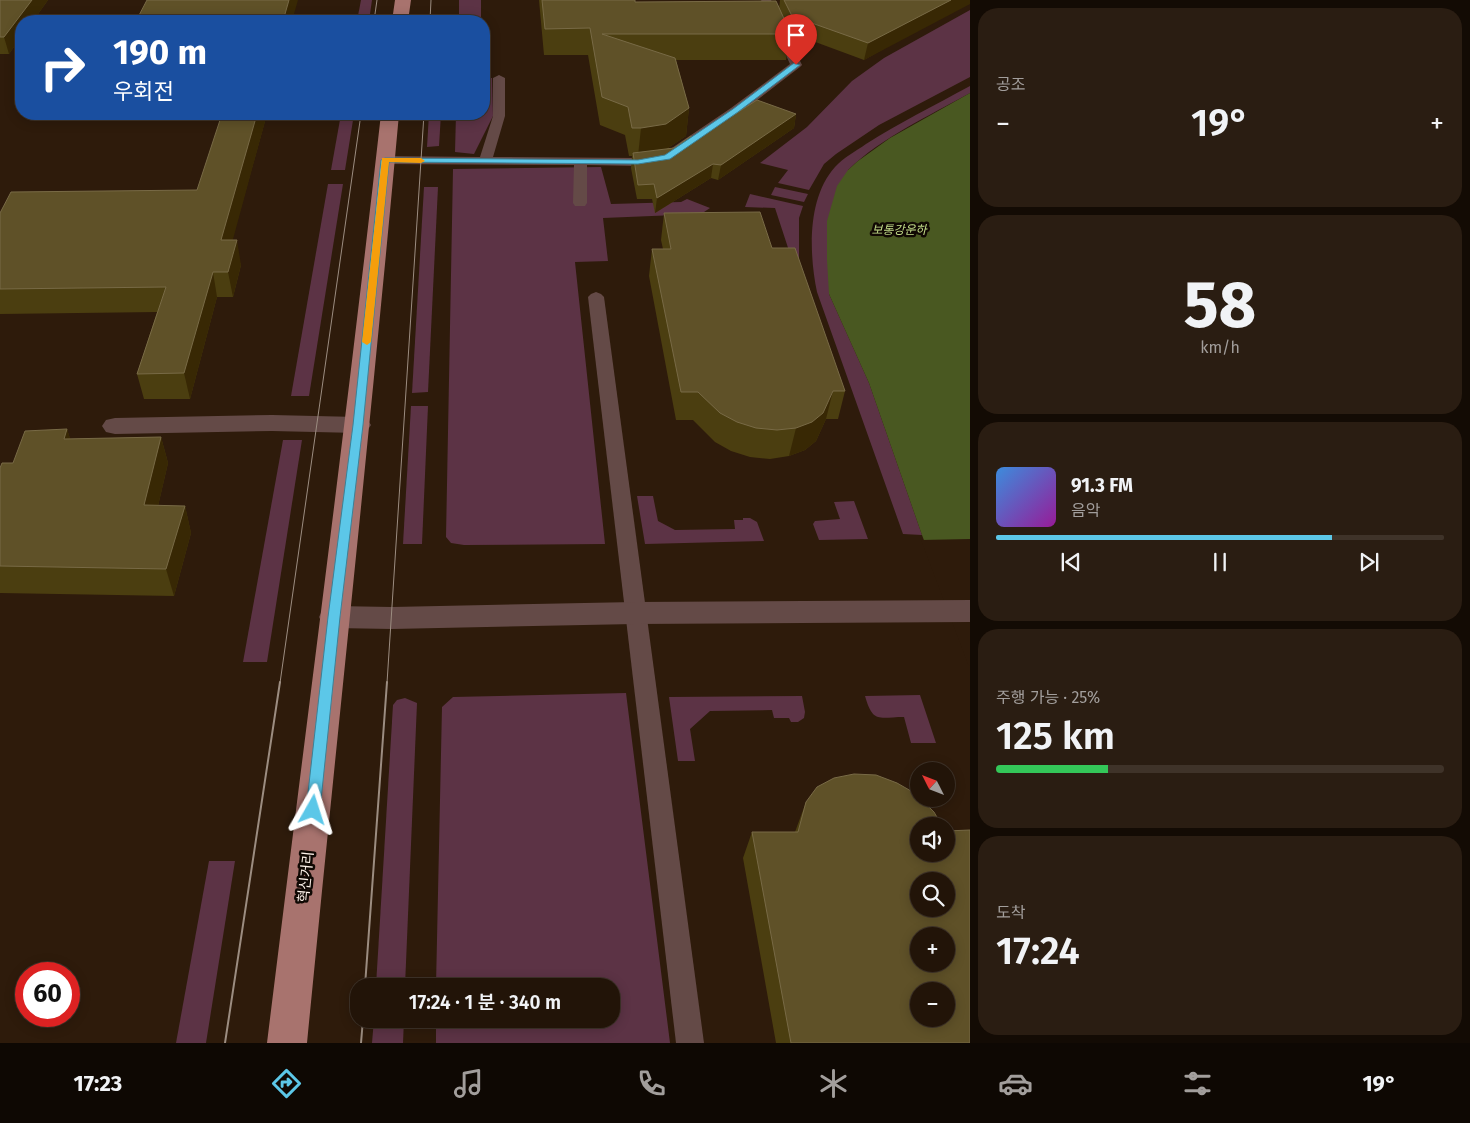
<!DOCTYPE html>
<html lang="ko">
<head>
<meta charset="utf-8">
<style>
  :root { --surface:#221408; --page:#2a1d12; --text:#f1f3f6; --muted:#a29e9c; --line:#3f3329; --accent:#5cc7e8 }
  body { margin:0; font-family:"Fira Sans","Noto Sans KR",sans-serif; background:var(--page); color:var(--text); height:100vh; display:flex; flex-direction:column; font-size:19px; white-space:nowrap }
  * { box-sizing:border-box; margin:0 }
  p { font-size:16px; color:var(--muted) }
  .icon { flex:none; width:28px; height:28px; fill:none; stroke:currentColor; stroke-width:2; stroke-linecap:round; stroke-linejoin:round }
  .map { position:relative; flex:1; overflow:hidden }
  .sheet { display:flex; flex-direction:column; gap:8px; padding:8px; background:#130b04; width:500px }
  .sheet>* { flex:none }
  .guide { position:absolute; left:15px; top:15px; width:475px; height:105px; border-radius:20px; box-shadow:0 2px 12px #0003,0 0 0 1px var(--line); background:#1a4fa0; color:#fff; overflow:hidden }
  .needle { width:32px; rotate:312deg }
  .tools { position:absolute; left:910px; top:762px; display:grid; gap:10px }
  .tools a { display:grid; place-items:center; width:45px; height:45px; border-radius:50%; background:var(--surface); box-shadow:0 2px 12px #0003,0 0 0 1px var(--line); font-size:25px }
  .speed { position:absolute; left:15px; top:962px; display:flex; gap:10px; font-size:25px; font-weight:700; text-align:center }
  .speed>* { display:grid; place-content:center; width:65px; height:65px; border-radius:50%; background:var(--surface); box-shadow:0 2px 12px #0003,0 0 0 1px var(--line); line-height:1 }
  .speed .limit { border:8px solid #d22; background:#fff; color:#111 }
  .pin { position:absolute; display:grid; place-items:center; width:42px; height:42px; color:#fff; margin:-51px -21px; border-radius:50% 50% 50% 0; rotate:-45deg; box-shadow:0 0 5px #0007 }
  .pin .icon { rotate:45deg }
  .me { position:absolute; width:55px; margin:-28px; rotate:6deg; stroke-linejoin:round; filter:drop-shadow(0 0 4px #0008) }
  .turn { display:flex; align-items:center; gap:18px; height:105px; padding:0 15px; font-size:22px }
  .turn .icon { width:65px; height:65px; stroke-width:2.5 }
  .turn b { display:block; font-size:35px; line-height:42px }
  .big { font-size:38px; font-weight:600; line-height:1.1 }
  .sheet .card { flex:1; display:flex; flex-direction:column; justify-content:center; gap:8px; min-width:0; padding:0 18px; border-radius:20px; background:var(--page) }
  .sheet .dial { align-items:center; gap:0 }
  .dial b { font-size:65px; line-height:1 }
  .song { display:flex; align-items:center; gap:15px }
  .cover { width:60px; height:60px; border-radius:8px; background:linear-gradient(135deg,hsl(210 70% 55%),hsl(300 70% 35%)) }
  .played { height:5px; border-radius:2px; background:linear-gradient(90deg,var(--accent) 75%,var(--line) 75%) }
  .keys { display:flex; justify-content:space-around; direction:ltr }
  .heat { display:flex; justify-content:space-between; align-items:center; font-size:28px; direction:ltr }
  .charge { height:8px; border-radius:4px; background:linear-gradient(90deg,#34c759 25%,var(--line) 0) }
  .trip { position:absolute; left:350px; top:978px; width:270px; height:50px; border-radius:20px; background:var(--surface); box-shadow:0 2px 12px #0003,0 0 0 1px var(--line); font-weight:600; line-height:50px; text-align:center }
  .menu { display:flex; height:80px; justify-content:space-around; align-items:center; background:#0e0803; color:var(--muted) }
  .menu .icon { width:35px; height:35px }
  .menu .current { color:var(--accent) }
  .menu b { font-size:22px; color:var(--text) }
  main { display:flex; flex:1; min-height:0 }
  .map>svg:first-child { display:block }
  .green { fill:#5c3345 }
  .water { fill:#495821 }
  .pier { fill:#2e1b0b }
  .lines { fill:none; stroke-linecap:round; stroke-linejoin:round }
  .service { fill:#644a47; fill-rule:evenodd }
  .minor { fill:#644a47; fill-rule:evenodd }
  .primary { fill:#a8736e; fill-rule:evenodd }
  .tram-far1 { stroke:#9c8d81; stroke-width:1 }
  .tram { stroke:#9c8d81; stroke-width:2 }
  .wall { fill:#4b3e10 }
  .shaded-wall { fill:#382804 }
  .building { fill:#5f5128; stroke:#786a46; fill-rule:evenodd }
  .route { fill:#5cc7e8; stroke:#3c8197 }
  .slow { fill:#f59e0b }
  .labels { text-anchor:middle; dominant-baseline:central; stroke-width:5; stroke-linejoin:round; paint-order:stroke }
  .far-water-label { font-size:12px; font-style:italic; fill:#c2dc89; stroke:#100803 }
  .street-label { font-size:14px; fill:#fef3eb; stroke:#100803 }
</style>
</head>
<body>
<main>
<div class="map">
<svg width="970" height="1043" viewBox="0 0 970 1043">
  <rect width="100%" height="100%" fill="#2e1b0b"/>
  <!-- green -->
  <g class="green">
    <path d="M 361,0 L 372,0 L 369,21 L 357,21 Z"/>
    <rect x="459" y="0" width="22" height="21"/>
    <path d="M 970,10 L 970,77 L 879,125 L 836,154 L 824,164 L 809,190 L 778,183 L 788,170 L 760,163 L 807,127 L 852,81 L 884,58 Z"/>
    <path d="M 484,78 L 492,78 L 493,116 L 474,154 L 455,152 L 456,114 L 484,114 Z"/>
    <path d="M 970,86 L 970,93 C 929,116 882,137 848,170 L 829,294 L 869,383 L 922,535 L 903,534 L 817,292 C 809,254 807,198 835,167 C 843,158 856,151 866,144 C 899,123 935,105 970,86 Z"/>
    <path d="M 341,114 L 354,114 L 345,170 L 331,170 Z"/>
    <path d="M 429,114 L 441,114 L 439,146 L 427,147 Z"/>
    <path d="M 601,167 L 611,204 L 681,202 L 687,199 L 710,208 L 701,214 L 603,218 L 608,261 L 575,262 L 605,544 L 464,545 L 451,543 L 446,537 L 453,169 Z"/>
    <path d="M 328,184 L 343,184 L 309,396 L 291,396 Z"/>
    <path d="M 424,187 L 438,187 L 428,392 L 412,393 Z"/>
    <path d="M 775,187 L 808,194 L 804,202 L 771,195 Z"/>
    <path d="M 750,194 L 803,206 L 799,218 L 799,261 L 793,263 L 775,208 L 745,207 Z"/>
    <path d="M 411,406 L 428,406 L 422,544 L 403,544 Z"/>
    <path d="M 283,440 L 302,440 L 267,662 L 243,662 Z"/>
    <path d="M 637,496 L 653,496 L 658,521 L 675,530 L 735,529 L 734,520 L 743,520 L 743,518 L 750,518 L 757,522 L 764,541 L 645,544 Z"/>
    <path d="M 854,501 L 868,539 L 819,540 L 813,524 L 815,521 L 840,519 L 834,502 Z"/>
    <path d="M 626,693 L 670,1043 L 436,1043 L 436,1019 L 611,1019 L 611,986 L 436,986 L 442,707 L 453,697 Z"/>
    <path d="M 920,695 L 936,743 L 911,743 L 904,717 C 879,717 873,724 865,696 Z"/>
    <path d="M 802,696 L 805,712 L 804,718 L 798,722 L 791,722 L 789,718 L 774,718 L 772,710 L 710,711 L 690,729 L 695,761 L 678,761 L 669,697 Z"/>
    <path d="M 405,698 L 417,703 L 405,986 L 376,986 L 393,705 L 397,700 Z"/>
    <path d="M 209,861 L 235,861 L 206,1043 L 176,1043 Z"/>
    <path d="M 374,1019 L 404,1019 L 403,1043 L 372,1043 Z"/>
  </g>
  <!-- water -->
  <path class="water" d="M 970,93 L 970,663 L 922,535 L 869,383 L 829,294 L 827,260 L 827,221 L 837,186 L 848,170 L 858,161 L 890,138 Z"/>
  <!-- pier -->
  <path class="pier" d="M 970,539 L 970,666 L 968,664 L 921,540 Z"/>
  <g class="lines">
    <!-- service -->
    <g class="service">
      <path d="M 761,0 L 771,0 L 802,65 L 800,67 L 739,114 L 672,160 L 638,166 L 587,165 L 587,203 L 585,206 L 575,206 L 573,203 L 574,165 L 385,164 L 379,160 L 385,156 L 480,157 L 493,116 L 493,78 L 499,75 L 505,78 L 505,116 L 493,157 L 638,158 L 663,154 L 731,108 L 790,64 Z"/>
      <path d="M 596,292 L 601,294 L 604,297 L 704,1043 L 676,1043 L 588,297 L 591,294 Z"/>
    </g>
    <!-- minor -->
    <g class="minor">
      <path d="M 272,415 L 358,417 L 367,419 L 371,425 L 367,431 L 358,433 L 272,431 L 115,434 L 106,432 L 102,426 L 106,420 L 115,418 Z"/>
      <path d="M 970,600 L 970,622 L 635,624 L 392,629 L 334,628 L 323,625 L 319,617 L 323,609 L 334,606 L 392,607 L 635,602 Z"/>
    </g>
    <!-- primary -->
    <g class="primary">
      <path d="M 395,0 L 411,0 L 408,21 L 392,21 Z"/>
      <path d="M 381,114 L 399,114 C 371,424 337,733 307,1043 L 267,1043 C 305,733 346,424 381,114 Z"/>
    </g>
    <!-- tram-far1 -->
    <g class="tram-far1">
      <path d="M 374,21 L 377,0"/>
      <path d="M 430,21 L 431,0"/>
      <path d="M 280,683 L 361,114"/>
      <path d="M 387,683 L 424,114"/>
    </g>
    <!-- tram -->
    <g class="tram">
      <path d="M 365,986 L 387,682"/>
      <path d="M 225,1043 L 280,682"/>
      <path d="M 361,1043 L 363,1019"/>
    </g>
  </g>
  <!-- wall -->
  <g class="wall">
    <path d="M 0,0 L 48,0 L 33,21 L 21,21 L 21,37 L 9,54 L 0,54 Z"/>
    <path d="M 539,0 L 635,0 L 635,2 L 779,9 L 780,0 L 970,0 L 864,60 L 791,33 L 786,60 L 676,60 L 689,108 L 686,136 L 668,148 L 674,148 L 693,141 L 796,114 L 794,128 L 718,180 L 711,178 L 655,213 L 652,199 L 637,199 L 631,168 L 632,156 L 629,156 L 625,135 L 600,125 L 588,55 L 544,55 Z"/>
    <path d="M 267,114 L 232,240 L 241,265 L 233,297 L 217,297 L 190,399 L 144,399 L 137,374 L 157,312 L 0,314 L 0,213 L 197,190 Z"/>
    <path d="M 664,213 L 772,248 L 845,391 L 838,419 L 826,419 L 816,441 L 805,450 L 789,456 L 770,459 L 750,457 L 731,451 L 715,442 L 693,420 L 676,420 L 649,276 L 652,249 L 663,249 L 661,240 Z"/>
    <path d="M 67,429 L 70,439 L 161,437 L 168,463 L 158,506 L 185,506 L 191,533 L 174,596 L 0,593 L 0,468 L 13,463 Z"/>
    <path d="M 806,802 L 919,854 L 970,1043 L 776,1043 L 743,858 L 752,832 L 795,832 Z"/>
  </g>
  <!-- shaded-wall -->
  <g class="shaded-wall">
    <path d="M 32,0 L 48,0 L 33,21 L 21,21 L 21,37 L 9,54 L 4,37 Z"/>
    <path d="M 289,0 L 298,0 L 292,21 L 283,21 Z"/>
    <path d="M 951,0 L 970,0 L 970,4 L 864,60 L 868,43 Z"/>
    <path d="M 689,108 L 686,136 L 662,152 L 638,156 L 641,128 Z"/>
    <path d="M 257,114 L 267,114 L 226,265 L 221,240 Z"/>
    <path d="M 796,114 L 794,128 L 718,180 L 721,165 Z"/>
    <path d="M 713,164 L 711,178 L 655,213 L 657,198 Z"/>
    <path d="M 237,240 L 241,265 L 233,297 L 228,272 Z"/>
    <path d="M 213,272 L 217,297 L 190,399 L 184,373 Z"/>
    <path d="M 833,391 L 826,419 L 816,441 L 805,450 L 789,456 L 796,428 Z"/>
    <path d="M 67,429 L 76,456 L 64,439 Z"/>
    <path d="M 161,437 L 168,463 L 152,532 L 144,505 Z"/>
    <path d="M 185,506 L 191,533 L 174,596 L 166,569 Z"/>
  </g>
  <!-- building -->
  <g class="building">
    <path d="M 0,0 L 32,0 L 4,37 L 0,37 Z"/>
    <path d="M 147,0 L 289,0 L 283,21 L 136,21 Z"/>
    <path d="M 542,0 L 635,0 L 635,2 L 776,1 L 791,34 L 602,34 L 675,58 L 689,108 L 666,124 L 641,128 L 632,128 L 628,107 L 602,97 L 590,28 L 545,29 Z"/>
    <path d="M 784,0 L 951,0 L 868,43 L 792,16 Z"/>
    <path d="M 757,100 L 796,114 L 721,165 L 713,164 L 657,198 L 654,184 L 638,185 L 633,153 L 674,148 L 691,136 L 693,141 Z"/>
    <path d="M 222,114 L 257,114 L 221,240 L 237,240 L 228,272 L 213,272 L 184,373 L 137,374 L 166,287 L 0,289 L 0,213 L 11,192 L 197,190 Z"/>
    <path d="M 760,212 L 772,248 L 795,248 L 845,391 L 833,391 L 823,413 L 812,422 L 796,428 L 777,430 L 756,428 L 737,422 L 720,413 L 698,392 L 681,392 L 652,249 L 671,249 L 664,213 Z"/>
    <path d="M 67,429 L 64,439 L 161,437 L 144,505 L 185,506 L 166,569 L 0,566 L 0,468 L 2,463 L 13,463 L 25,431 Z"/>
    <path d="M 854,774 L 876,775 L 897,783 L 918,795 L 919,799 L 921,799 L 934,812 L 942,826 L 919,826 L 919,854 L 946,854 L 946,831 L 970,830 L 970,1043 L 791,1043 L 752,832 L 798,832 L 806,802 L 817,787 L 834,778 ZM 919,881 L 946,881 L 946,909 L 919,909 ZM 919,936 L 946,936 L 946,964 L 919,964 ZM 919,991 L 946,991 L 946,1019 L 919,1019 Z"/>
  </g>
  <!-- route -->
  <path class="route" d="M 794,63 L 800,65 L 738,112 L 670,159 L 638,164 L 389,162 L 363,425 L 340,617 L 320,810 L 318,815 L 313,817 L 308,815 L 306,810 L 328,617 L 353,425 L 381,160 L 385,158 L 638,160 L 665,155 L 733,109 Z"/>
  <!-- slow -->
  <path class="slow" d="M 382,158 L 421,158 L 425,161 L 421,163 L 389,162 L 371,342 L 367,345 L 362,342 Z"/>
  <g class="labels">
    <!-- far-water labels -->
    <g class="far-water-label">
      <text x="899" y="230">보통강운하</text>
    </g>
    <!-- street labels -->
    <g class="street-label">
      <text transform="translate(306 877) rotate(-84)">혁신거리</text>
    </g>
  </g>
</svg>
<div class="tools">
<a><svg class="needle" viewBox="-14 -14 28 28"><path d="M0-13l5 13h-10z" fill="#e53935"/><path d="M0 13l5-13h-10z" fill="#a29e9c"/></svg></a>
<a><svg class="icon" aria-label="sound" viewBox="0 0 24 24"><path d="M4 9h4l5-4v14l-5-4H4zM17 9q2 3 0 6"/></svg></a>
<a><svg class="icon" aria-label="search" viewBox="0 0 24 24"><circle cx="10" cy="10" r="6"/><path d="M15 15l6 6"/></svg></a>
<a>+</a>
<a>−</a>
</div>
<div class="speed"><div class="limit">60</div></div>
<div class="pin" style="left:796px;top:65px;background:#d93025"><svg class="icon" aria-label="arrive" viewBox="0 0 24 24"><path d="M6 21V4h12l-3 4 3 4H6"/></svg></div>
<svg class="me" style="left:313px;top:810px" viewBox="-20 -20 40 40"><path d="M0-17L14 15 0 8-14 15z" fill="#5cc7e8" stroke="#fff" stroke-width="4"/></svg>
<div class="trip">17:24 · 1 분 · 340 m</div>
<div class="guide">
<div class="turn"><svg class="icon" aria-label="right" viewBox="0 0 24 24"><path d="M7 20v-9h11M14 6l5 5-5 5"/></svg><div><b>190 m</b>우회전</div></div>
</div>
</div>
<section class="sheet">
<div class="card"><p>공조</p>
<div class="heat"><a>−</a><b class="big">19°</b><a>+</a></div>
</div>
<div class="card dial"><b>58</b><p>km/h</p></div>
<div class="card">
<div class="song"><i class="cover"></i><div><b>91.3 FM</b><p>음악</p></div></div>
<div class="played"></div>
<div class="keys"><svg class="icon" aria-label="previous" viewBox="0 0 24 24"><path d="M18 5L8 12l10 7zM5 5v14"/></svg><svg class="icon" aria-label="pause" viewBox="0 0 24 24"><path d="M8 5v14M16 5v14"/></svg><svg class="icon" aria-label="next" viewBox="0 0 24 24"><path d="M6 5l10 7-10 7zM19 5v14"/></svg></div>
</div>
<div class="card"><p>주행 가능 · 25%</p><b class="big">125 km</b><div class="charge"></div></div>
<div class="card"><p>도착</p><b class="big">17:24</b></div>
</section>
</main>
<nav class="menu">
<b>17:23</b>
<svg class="icon current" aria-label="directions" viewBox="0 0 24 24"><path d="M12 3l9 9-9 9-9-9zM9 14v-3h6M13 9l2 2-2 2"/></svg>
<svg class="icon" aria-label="music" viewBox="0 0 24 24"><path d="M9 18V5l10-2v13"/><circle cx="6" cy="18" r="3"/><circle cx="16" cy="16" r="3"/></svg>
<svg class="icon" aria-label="phone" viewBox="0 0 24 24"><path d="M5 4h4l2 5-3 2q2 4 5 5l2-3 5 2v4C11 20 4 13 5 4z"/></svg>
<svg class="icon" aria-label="climate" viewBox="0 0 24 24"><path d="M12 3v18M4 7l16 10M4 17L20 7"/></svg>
<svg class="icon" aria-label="car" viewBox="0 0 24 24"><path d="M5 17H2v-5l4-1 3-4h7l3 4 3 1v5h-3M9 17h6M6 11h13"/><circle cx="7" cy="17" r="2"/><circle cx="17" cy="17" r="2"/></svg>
<svg class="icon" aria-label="filters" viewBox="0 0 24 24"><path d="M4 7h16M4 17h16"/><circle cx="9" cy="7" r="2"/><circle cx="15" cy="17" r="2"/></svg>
<b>19°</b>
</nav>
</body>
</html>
